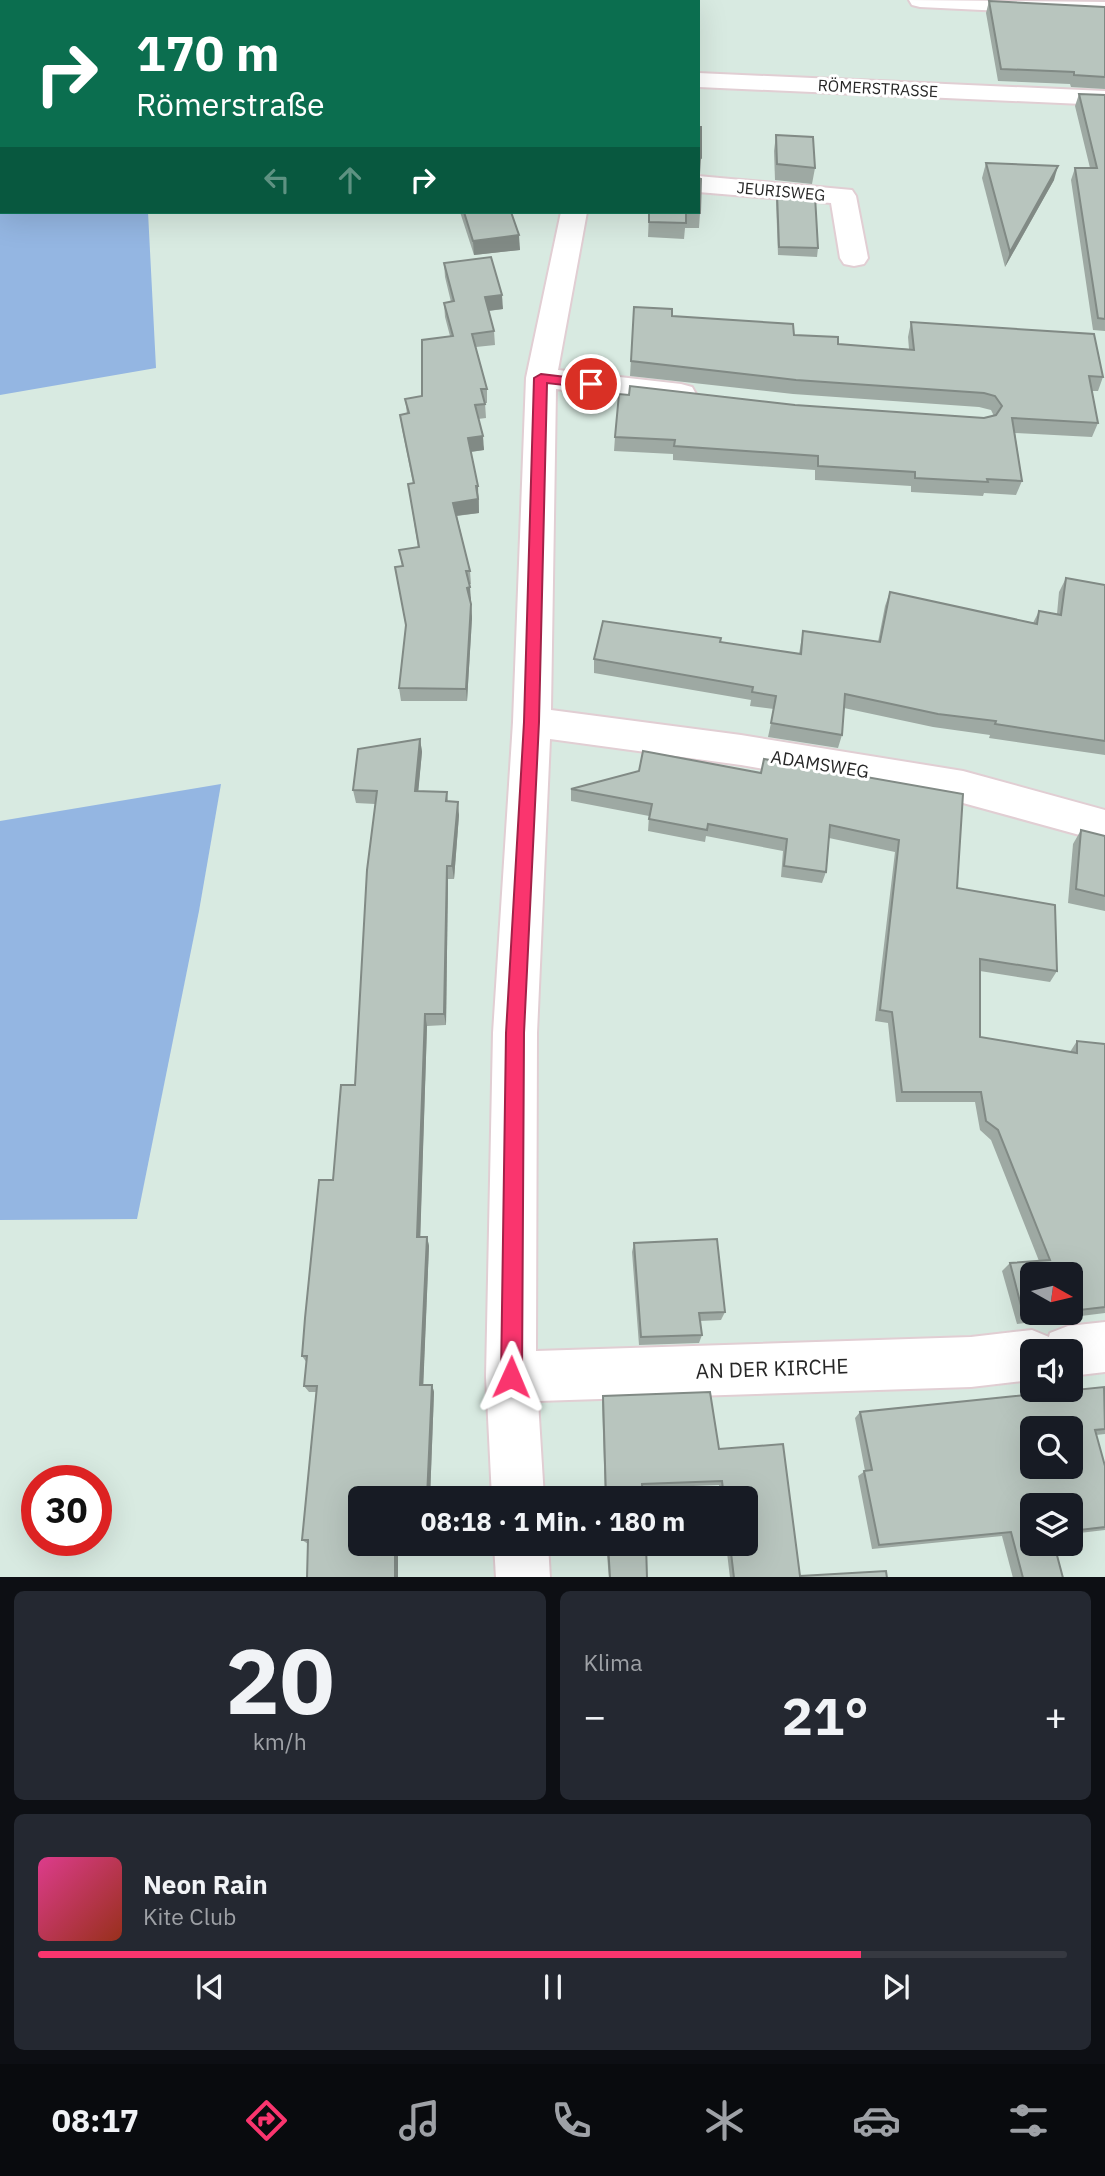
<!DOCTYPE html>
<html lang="de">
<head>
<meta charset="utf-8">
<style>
  :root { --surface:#171b24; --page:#242831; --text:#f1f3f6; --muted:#9ea1a6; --line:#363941; --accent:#fa356e }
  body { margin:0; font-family:"IBM Plex Sans",sans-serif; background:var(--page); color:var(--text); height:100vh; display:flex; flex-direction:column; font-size:26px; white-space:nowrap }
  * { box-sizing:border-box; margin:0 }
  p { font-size:23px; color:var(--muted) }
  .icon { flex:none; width:38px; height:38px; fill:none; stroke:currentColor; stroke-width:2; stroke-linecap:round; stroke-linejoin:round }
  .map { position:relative; height:1577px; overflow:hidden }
  .drawer { display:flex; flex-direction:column; gap:14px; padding:14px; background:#0d0f14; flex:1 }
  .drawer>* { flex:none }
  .hud { position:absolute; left:0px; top:0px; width:700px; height:214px; box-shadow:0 7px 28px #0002; background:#0b6e4f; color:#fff; overflow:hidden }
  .needle { width:46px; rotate:98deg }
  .fabs { position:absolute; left:1020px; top:1262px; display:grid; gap:14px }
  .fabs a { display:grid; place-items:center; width:63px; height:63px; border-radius:10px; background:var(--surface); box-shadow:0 7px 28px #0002; font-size:35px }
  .speed { position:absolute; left:21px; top:1465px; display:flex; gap:14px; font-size:35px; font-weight:700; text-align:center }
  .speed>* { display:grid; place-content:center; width:91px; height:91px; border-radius:50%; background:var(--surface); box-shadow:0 7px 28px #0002; line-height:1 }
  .speed .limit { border:10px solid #d22; background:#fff; color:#111 }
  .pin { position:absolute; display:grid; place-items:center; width:60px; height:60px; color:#fff; margin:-30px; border:4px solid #fff; border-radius:50%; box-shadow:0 2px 7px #0007 }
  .me { position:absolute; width:77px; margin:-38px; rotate:1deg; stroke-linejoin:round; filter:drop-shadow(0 0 5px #0008) }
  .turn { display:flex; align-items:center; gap:24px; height:147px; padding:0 21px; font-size:32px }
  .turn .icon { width:91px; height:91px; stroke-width:2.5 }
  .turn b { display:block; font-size:49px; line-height:60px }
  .lanes { display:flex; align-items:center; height:66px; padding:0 21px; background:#0003; justify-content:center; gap:35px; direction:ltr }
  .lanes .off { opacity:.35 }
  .big { font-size:52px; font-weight:800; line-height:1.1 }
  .drawer .widget { flex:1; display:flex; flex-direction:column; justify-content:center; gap:10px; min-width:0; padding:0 24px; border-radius:10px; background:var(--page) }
  .drawer .dial { align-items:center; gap:0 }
  .dial b { font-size:91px; line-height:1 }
  .song { display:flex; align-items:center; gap:21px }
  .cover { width:84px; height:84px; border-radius:10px; background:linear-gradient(135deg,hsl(330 70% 55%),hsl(10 70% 35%)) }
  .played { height:7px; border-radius:4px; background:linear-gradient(90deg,var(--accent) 80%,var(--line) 80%) }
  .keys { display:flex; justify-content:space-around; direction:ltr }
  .heat { display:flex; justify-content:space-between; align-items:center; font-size:38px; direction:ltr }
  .drawer .tiles { flex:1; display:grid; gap:14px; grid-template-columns:1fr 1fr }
  .widget:last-child { grid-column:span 2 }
  .trip { position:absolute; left:348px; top:1486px; width:410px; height:70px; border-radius:10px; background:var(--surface); box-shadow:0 7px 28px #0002; font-weight:800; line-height:70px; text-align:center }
  .dock { display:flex; height:112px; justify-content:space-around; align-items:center; background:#090b0e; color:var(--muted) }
  .dock .icon { width:49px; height:49px }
  .dock .selected { color:var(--accent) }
  .dock b { font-size:32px; color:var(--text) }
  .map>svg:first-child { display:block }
  .green { fill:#94b6e2 }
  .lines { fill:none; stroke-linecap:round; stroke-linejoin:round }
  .minor-casing { stroke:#e1ced3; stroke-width:4 }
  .minor { fill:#fff; fill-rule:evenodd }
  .wall { fill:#9ea9a3; fill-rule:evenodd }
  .shaded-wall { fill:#818a85 }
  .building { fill:#b8c5be; stroke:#818a85; stroke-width:2; fill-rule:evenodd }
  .route { fill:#fa356e; stroke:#a22248; stroke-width:2 }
  .labels { text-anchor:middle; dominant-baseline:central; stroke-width:6; stroke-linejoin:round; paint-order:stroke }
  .far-street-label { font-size:16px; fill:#272727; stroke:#fff }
  .street-label { font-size:18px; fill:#272727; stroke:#fff }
  .near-street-label { font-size:21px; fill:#272727; stroke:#fff }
</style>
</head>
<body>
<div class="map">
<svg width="1105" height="1578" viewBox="0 0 1105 1578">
  <rect width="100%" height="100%" fill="#d8eae1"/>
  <!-- green -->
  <g class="green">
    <path d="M 0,0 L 598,0 L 2,2 L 2,212 L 148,212 L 156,368 L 0,395 Z"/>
    <path d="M 221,784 L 199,911 L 137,1219 L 0,1220 L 0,821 Z"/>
  </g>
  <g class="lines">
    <defs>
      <g id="minor">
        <rect x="605" y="0" width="22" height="2"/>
        <path d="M 909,0 L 1105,2 L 1105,16 L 920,7 L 912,5 Z"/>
        <path d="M 698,73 L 1105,91 L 1105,105 L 698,87 Z"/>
        <path d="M 698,176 L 852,190 L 856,196 L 868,258 L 864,264 L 854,266 L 844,264 L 840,258 L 831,203 L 698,192 Z"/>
        <path d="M 561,212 L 587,212 L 558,370 L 681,384 L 692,387 L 696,394 L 692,401 L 681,404 L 556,389 L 551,710 L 741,735 L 963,771 L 1105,810 L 1105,842 L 963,803 L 741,765 L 550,739 L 537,1033 L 536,1351 L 971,1337 L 1032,1330 L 1049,1337 L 1050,1333 L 1068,1326 L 1105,1322 L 1105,1372 L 1071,1376 L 1071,1351 L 1032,1351 L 1032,1380 L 971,1387 L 538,1401 L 544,1498 L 492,1498 L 486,1377 L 493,1033 L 513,722 L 526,378 Z"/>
        <path d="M 494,1544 L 548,1544 L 550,1578 L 496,1578 Z"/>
      </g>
    </defs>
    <!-- minor casing -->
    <use href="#minor" class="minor-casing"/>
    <!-- minor -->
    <use href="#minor" class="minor"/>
  </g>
  <!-- wall -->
  <g class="wall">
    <path d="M 989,1 L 1105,7 L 1105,89 L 1071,87 L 1070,84 L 998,81 L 986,13 Z"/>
    <path d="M 1079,94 L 1105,95 L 1105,331 L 1093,330 L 1071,180 L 1075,168 L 1090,168 L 1075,106 Z"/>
    <path d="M 776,135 L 815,168 L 812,184 L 775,180 L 774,151 Z"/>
    <path d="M 986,163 L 1054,180 L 1005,267 L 982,178 Z"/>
    <path d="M 777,193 L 818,248 L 817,257 L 778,255 L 776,201 Z"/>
    <path d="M 460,212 L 511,212 L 520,250 L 474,255 Z"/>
    <path d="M 649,212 L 700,213 L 699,228 L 685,228 L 684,239 L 648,237 Z"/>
    <path d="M 444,263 L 503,309 L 489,311 L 494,331 L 495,345 L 476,347 L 487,389 L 487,403 L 485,403 L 486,418 L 478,419 L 484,450 L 471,452 L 479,500 L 479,513 L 457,516 L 470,571 L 471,584 L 469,584 L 472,618 L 467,701 L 401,701 L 399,688 L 406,627 L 395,567 L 402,566 L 399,550 L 418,547 L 408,484 L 413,483 L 402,429 L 400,415 L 407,414 L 405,399 L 422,396 L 450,336 L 445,317 L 444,303 L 451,302 L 445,277 Z"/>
    <path d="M 634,307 L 672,316 L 794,335 L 838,344 L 909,349 L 908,337 L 911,322 L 1103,377 L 1098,391 L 1092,391 L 1098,423 L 1092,437 L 1015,433 L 1022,481 L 1016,495 L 984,493 L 983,496 L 911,492 L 911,486 L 815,480 L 815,470 L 673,460 L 673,454 L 614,451 L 615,437 L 795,405 L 984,418 L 994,416 L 991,410 L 979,407 L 793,394 L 630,376 Z"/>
    <path d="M 1066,578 L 1105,585 L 1105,755 L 989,738 L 990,735 L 933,727 L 844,708 L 842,735 L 838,748 L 768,737 L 774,709 L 750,706 L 751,700 L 594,673 L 594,659 L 720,642 L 799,654 L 803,631 L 878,642 L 885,606 L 890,592 L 1033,623 L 1039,611 L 1057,614 L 1059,592 Z"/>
    <path d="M 420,739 L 422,752 L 418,791 L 447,792 L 448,801 L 459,815 L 454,879 L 448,879 L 446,1025 L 427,1026 L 420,1237 L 427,1237 L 429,1246 L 423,1385 L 432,1385 L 434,1392 L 430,1498 L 360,1498 L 398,1544 L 398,1578 L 307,1578 L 308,1544 L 302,1540 L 316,1392 L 309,1392 L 304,1386 L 307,1363 L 302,1356 L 333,1180 L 355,1085 L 375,804 L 356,803 L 353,790 Z"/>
    <path d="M 761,773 L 963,794 L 957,888 L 1057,971 L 1050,982 L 980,971 L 980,1037 L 1070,1052 L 1077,1041 L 1105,1044 L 1105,1313 L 1017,1324 L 1002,1271 L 1010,1263 L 1039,1261 L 991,1140 L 980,1130 L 975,1102 L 896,1102 L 888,1023 L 875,1021 L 895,852 L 829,838 L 826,872 L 822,883 L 781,877 L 783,851 L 706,836 L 705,842 L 648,831 L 649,816 L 571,801 L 571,789 ZM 1071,1274 L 1071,1312 L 1032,1312 Z"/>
    <path d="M 1081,830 L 1105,836 L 1105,911 L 1068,903 L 1073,844 Z"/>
    <path d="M 634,1243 L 725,1312 L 721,1320 L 700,1321 L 702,1335 L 699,1343 L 639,1345 L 632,1252 Z"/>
    <path d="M 1105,1389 L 1105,1434 L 1096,1435 L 1105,1466 L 1105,1530 L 1071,1534 L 1071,1505 L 1032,1505 L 1063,1578 L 1013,1578 L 1002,1536 L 872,1549 L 858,1476 L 865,1471 L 855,1418 L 860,1412 Z"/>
    <path d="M 603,1396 L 719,1449 L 800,1576 L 887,1578 L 730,1578 L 726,1544 L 746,1544 L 746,1498 L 721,1498 L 719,1485 L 642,1488 L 643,1498 L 605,1498 L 602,1402 Z"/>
    <path d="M 606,1544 L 646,1544 L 647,1578 L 609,1578 Z"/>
  </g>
  <!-- shaded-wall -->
  <g class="shaded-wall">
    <path d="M 701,158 L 700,174 L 698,174 L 698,160 Z"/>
    <path d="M 1058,166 L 1054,180 L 1005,267 L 1010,252 Z"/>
    <path d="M 519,235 L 520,250 L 474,255 L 473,241 Z"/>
    <path d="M 502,295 L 503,309 L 486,311 L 485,297 Z"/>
    <path d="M 483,436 L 484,450 L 469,452 L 468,438 Z"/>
    <path d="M 476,486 L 478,486 L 479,513 L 454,516 L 453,503 Z"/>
    <path d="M 470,587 L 471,600 L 468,601 L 467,588 Z"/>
    <path d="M 471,604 L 472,618 L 467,701 L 466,689 Z"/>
    <path d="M 420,739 L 422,752 L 417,805 L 415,791 Z"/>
    <path d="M 458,802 L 459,815 L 454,879 L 452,866 Z"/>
    <path d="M 447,866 L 448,879 L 446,1025 L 444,1014 Z"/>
    <path d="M 425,1014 L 427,1026 L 420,1246 L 417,1237 Z"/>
    <path d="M 427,1237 L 429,1246 L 423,1392 L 420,1385 Z"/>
    <path d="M 432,1385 L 434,1392 L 430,1498 L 427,1498 Z"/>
    <rect x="395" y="1544" width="3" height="34"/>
  </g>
  <!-- building -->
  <g class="building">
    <path d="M 989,1 L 1105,7 L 1105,77 L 1074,75 L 1074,72 L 1001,69 Z"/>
    <path d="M 1079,94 L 1105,95 L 1105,319 L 1098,318 L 1075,168 L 1097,168 Z"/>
    <path d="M 698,127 L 701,127 L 701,158 L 698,160 Z"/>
    <path d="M 776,135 L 813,137 L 815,168 L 777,164 Z"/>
    <path d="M 986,163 L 1058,166 L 1010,252 Z"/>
    <path d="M 698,178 L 701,179 L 700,213 L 686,212 L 686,223 L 649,222 L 649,212 L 698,212 Z"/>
    <path d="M 777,193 L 815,196 L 818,248 L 779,247 Z"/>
    <path d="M 464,212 L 511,212 L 519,235 L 473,241 Z"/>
    <path d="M 491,257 L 502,295 L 485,297 L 494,331 L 472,334 L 487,389 L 481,389 L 485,404 L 475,405 L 483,436 L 468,438 L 478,486 L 476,486 L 478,499 L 453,503 L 470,571 L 466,571 L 470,587 L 467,588 L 471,604 L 466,689 L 399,688 L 406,625 L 395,567 L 403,566 L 399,550 L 419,547 L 408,484 L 414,483 L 400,415 L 409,413 L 405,399 L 422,396 L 422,340 L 453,336 L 444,303 L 454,301 L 444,263 Z"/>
    <path d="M 634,307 L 672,309 L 672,316 L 793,324 L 794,335 L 838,337 L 838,344 L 914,350 L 911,322 L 1094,334 L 1103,377 L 1089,376 L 1098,423 L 1012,418 L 1022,481 L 987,479 L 988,482 L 915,478 L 915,472 L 818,466 L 818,456 L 674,446 L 675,440 L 615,437 L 619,394 L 629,395 L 630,386 L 795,405 L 984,418 L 996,415 L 1002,406 L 995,396 L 984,393 L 796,380 L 631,361 Z"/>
    <path d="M 1066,578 L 1105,585 L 1105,741 L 995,724 L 996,721 L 938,714 L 845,694 L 842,735 L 771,723 L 776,696 L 752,692 L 753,687 L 594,659 L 603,621 L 721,638 L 720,642 L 801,654 L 803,631 L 880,642 L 890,592 L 1037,624 L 1039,611 L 1061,615 Z"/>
    <path d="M 420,739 L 415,791 L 447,792 L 446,801 L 458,802 L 452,866 L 447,866 L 444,1014 L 425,1014 L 417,1237 L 427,1237 L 420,1385 L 432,1385 L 427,1498 L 360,1498 L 360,1544 L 395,1544 L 395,1578 L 307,1578 L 308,1540 L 302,1540 L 317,1386 L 304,1386 L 307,1356 L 302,1356 L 305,1318 L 319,1180 L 333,1180 L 341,1085 L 355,1085 L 367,870 L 377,791 L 353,790 L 358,749 Z"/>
    <path d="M 643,751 L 761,773 L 764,759 L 963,794 L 957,888 L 1055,905 L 1057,971 L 980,959 L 980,1037 L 1077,1053 L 1077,1041 L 1105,1044 L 1105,1307 L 1071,1311 L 1071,1274 L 1032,1274 L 1032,1312 L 1061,1312 L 1024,1317 L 1010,1263 L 1050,1260 L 998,1130 L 986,1121 L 981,1092 L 902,1092 L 892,1012 L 880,1010 L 899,840 L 830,825 L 826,872 L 784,866 L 787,839 L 708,824 L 707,830 L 649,819 L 652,804 L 571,789 L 639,771 Z"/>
    <path d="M 1081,830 L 1105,836 L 1105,896 L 1076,889 Z"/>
    <path d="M 717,1239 L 725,1312 L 699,1313 L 702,1335 L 641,1337 L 634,1243 Z"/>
    <path d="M 1104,1387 L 1105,1429 L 1095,1430 L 1105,1466 L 1105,1527 L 1071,1531 L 1071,1505 L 1032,1505 L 1032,1544 L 1054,1544 L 1063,1578 L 1023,1578 L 1011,1532 L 879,1545 L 864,1471 L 872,1470 L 860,1412 ZM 1032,1428 L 1071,1428 L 1071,1466 L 1032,1466 Z"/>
    <path d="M 710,1392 L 719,1449 L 783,1444 L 800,1576 L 886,1571 L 887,1578 L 734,1578 L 730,1544 L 746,1544 L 746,1498 L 724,1498 L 722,1481 L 642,1484 L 643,1498 L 606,1498 L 603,1396 Z"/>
    <path d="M 608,1544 L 646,1544 L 647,1578 L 610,1578 Z"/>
  </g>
  <!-- route -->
  <path class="route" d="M 541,374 L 591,380 L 597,384 L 591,388 L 547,383 L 539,722 L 524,1033 L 522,1377 L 519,1384 L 511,1387 L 504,1384 L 501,1377 L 506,1033 L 524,722 L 534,378 Z"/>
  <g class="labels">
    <!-- far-street labels -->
    <g class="far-street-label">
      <text transform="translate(878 88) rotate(3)">RÖMERSTRASSE</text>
      <text transform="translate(781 191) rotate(5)">JEURISWEG</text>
    </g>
    <!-- street labels -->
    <g class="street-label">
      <text transform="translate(820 764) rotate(9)">ADAMSWEG</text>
    </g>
    <!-- near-street labels -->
    <g class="near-street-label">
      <text transform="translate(772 1368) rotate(-2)">AN DER KIRCHE</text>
    </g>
  </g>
</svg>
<div class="fabs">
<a><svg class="needle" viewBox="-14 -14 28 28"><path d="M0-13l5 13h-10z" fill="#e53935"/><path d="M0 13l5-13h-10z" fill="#9ea1a6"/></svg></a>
<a><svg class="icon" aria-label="sound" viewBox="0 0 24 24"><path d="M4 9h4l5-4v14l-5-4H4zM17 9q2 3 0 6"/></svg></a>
<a><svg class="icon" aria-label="search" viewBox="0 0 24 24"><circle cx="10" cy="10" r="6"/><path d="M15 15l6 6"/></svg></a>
<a><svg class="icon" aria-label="layers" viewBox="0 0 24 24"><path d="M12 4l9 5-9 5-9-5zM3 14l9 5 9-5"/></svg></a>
</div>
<div class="speed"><div class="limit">30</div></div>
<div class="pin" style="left:591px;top:384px;background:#d93025"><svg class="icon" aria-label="arrive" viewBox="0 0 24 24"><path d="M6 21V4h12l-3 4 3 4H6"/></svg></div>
<svg class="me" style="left:511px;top:1377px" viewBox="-20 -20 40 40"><path d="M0-17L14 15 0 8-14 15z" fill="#fa356e" stroke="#fff" stroke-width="4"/></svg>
<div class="trip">08:18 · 1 Min. · 180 m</div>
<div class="hud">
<div class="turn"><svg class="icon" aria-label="right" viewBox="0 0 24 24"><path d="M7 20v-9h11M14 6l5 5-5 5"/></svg><div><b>170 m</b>Römerstraße</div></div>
<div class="lanes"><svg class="icon off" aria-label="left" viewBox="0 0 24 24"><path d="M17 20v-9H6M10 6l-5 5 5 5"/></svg><svg class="icon off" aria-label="ahead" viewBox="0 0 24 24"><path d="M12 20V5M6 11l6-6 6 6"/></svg><svg class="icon" aria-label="right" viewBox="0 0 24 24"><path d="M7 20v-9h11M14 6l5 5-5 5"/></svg></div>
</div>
</div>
<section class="drawer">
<div class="tiles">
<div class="widget dial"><b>20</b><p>km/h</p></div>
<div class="widget"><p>Klima</p>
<div class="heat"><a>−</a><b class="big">21°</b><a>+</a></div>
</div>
<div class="widget">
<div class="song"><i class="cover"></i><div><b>Neon Rain</b><p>Kite Club</p></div></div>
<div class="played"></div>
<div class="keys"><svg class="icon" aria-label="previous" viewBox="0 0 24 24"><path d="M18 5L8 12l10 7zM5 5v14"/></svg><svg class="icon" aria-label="pause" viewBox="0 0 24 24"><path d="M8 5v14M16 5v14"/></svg><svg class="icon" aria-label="next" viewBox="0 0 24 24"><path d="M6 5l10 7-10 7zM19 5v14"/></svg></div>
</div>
</div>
</section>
<nav class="dock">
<b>08:17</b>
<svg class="icon selected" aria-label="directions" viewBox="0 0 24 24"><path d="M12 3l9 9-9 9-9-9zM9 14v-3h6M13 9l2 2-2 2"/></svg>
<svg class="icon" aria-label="music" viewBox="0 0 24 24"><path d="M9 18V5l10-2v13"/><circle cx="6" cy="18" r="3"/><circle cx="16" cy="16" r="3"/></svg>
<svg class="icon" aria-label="phone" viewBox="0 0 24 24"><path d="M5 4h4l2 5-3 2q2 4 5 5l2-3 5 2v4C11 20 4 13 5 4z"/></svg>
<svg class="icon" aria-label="climate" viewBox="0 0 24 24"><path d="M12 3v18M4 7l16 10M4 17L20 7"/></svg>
<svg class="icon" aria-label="car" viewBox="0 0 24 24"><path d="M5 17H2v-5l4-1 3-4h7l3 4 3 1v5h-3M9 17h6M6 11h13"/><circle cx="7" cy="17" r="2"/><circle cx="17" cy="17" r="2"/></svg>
<svg class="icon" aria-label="filters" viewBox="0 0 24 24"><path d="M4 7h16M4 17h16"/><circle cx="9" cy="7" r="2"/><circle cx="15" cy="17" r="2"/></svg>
</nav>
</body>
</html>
